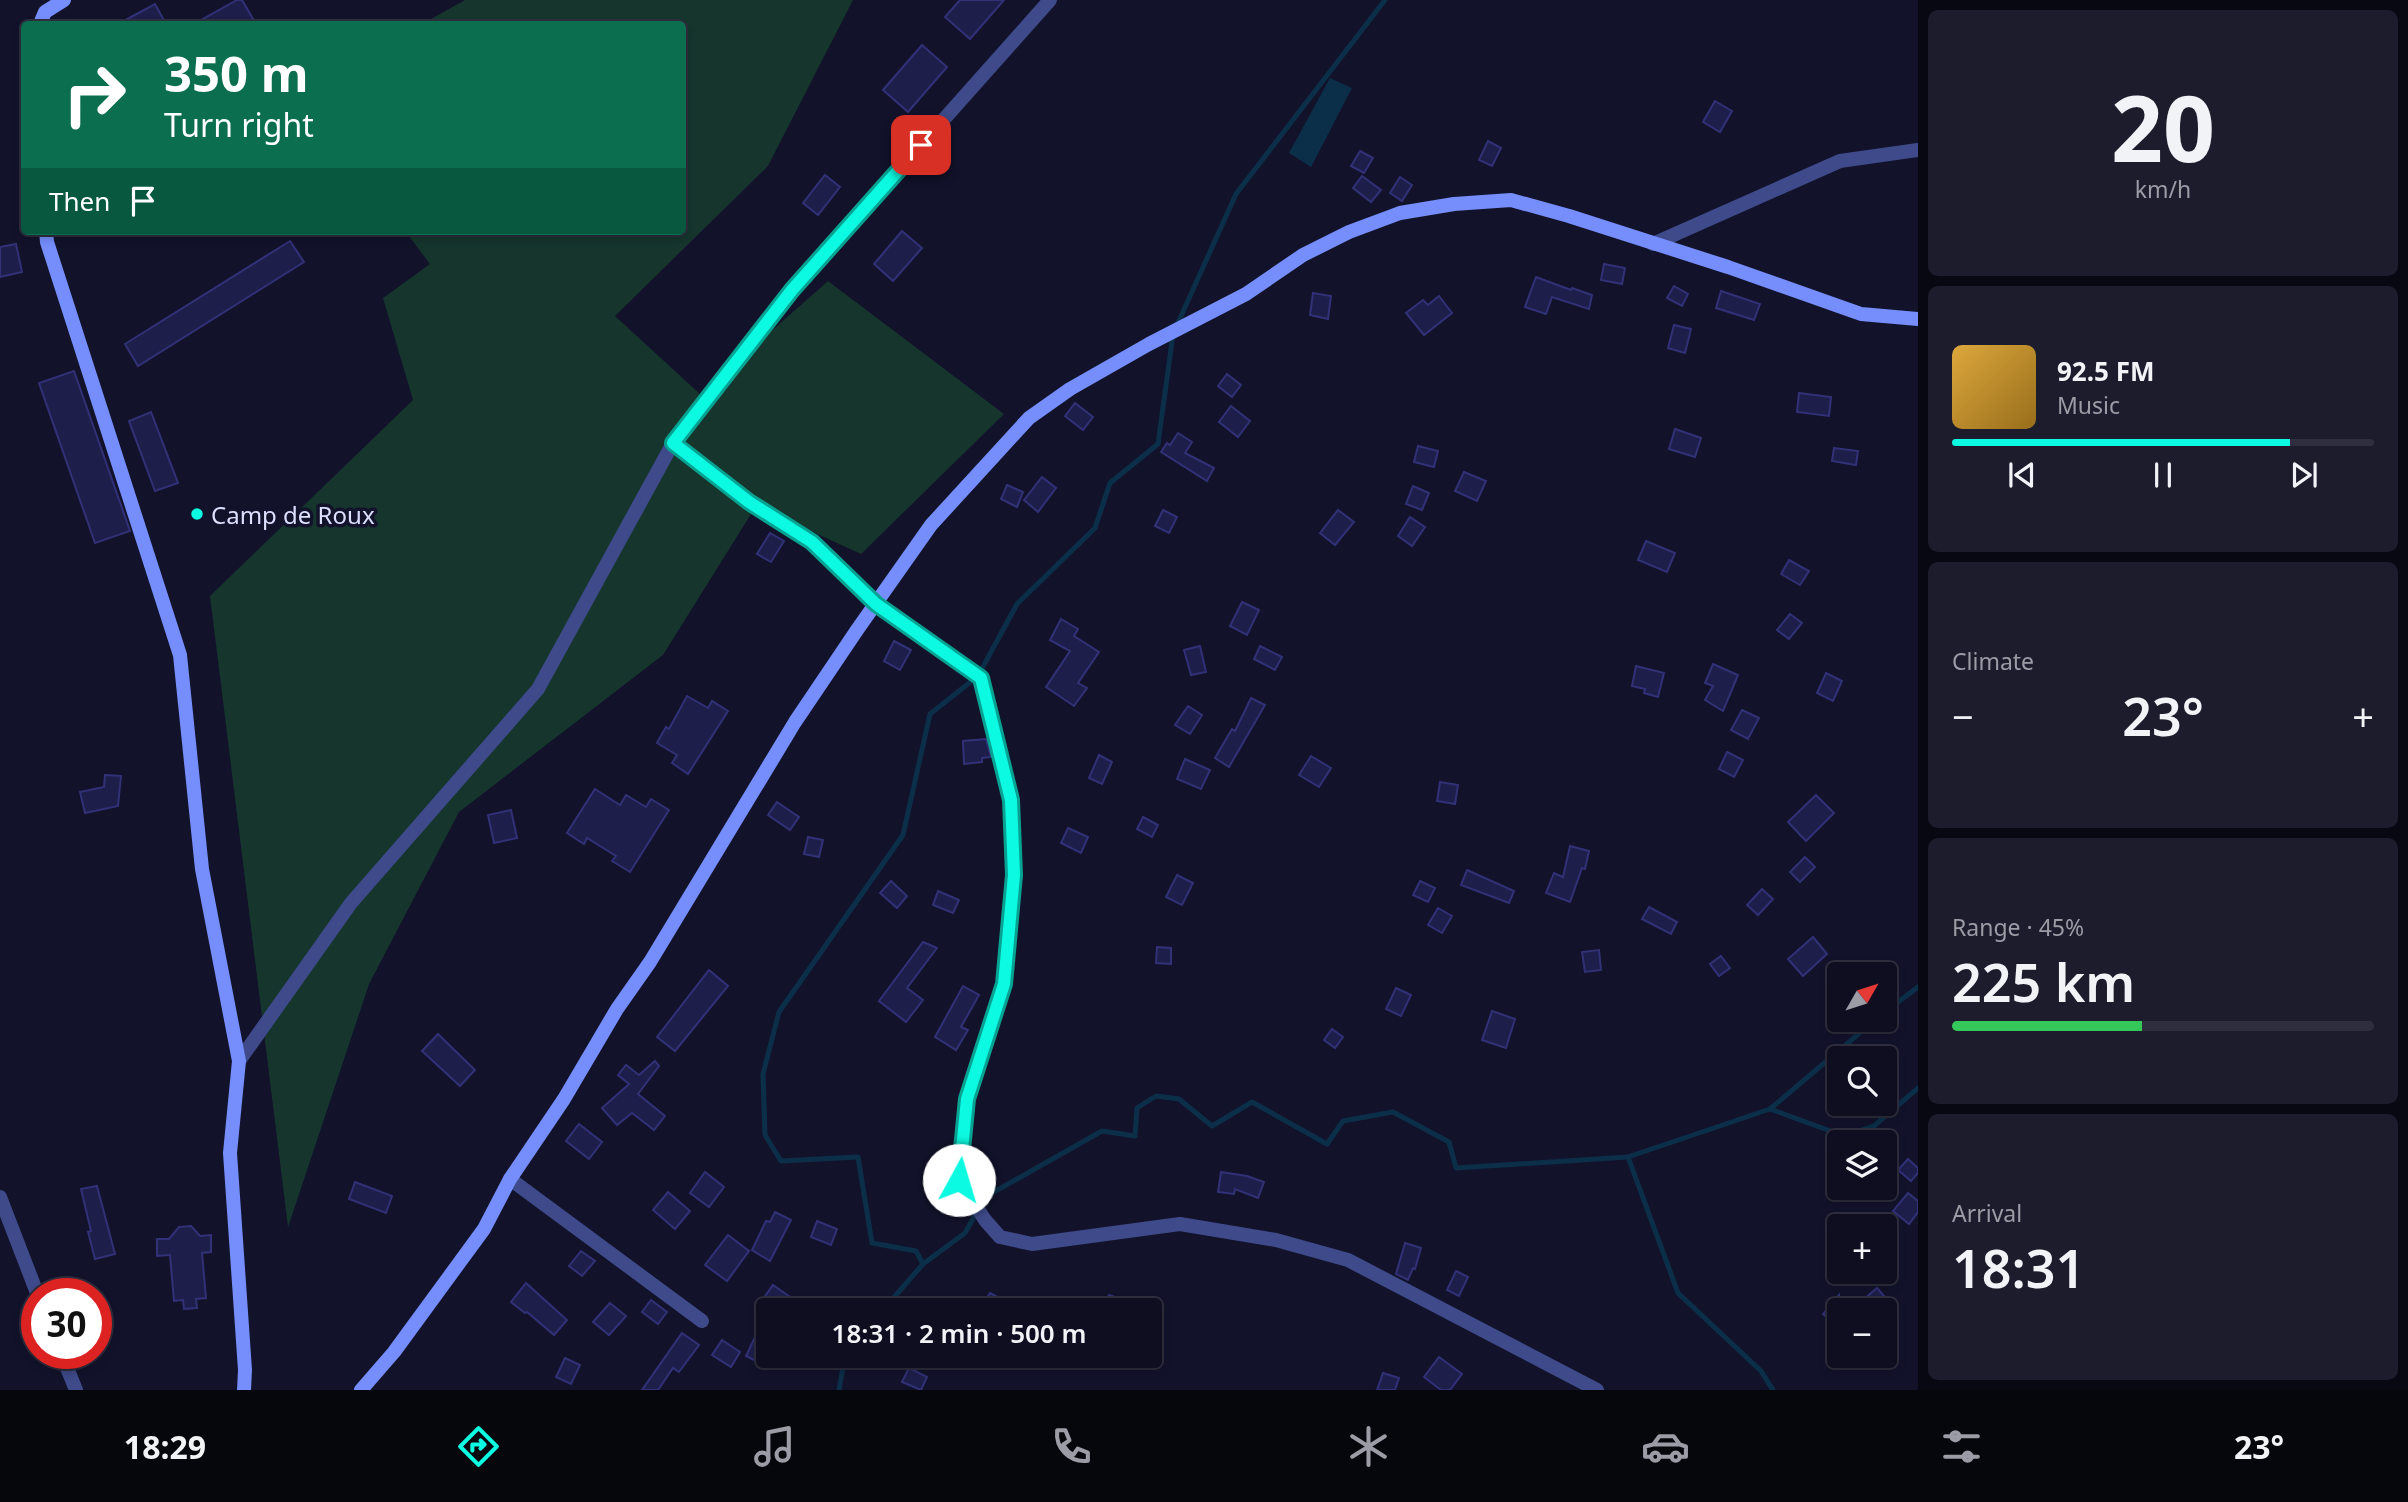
<!DOCTYPE html>
<html lang="en">
<head>
<meta charset="utf-8">
<style>
  :root { --surface:#0e0e20; --page:#1c1c2d; --text:#f1f3f6; --muted:#9b9ca5; --line:#2e2e3e; --accent:#0cfae1 }
  body { margin:0; font-family:"Noto Sans",sans-serif; background:var(--page); color:var(--text); height:100vh; display:flex; flex-direction:column; font-size:26px; white-space:nowrap }
  * { box-sizing:border-box; margin:0 }
  p { font-size:23px; color:var(--muted) }
  .icon { flex:none; width:38px; height:38px; fill:none; stroke:currentColor; stroke-width:2; stroke-linecap:round; stroke-linejoin:round }
  .map { position:relative; flex:1; overflow:hidden }
  .panel { display:flex; flex-direction:column; gap:10px; padding:10px; background:#080812; width:490px }
  .panel>* { flex:none }
  .guide { position:absolute; left:21px; top:21px; width:665px; height:214px; border-radius:7px; box-shadow:0 4px 10px #0003,0 0 0 2px var(--line); background:#0b6e4f; color:#fff; overflow:hidden }
  .needle { width:46px; rotate:51deg }
  .controls { position:absolute; left:1827px; top:962px; display:grid; gap:14px }
  .controls a { display:grid; place-items:center; width:70px; height:70px; border-radius:7px; background:var(--surface); box-shadow:0 4px 10px #0003,0 0 0 2px var(--line); font-size:35px }
  .speed { position:absolute; left:21px; top:1278px; display:flex; gap:14px; font-size:35px; font-weight:700; text-align:center }
  .speed>* { display:grid; place-content:center; width:91px; height:91px; border-radius:50%; background:var(--surface); box-shadow:0 4px 10px #0003,0 0 0 2px var(--line); line-height:1 }
  .speed .limit { border:10px solid #d22; background:#fff; color:#111 }
  .pin { position:absolute; display:grid; place-items:center; width:60px; height:60px; color:#fff; margin:-30px; border-radius:14px; box-shadow:0 4px 10px #0006 }
  .me { position:absolute; width:77px; margin:-38px; rotate:6deg; stroke-linejoin:round; filter:drop-shadow(0 0 5px #0008) }
  .turn { display:flex; align-items:center; gap:24px; height:147px; padding:0 28px; font-size:32px }
  .turn .icon { width:91px; height:91px; stroke-width:2.5 }
  .turn b { display:block; font-size:49px; line-height:60px }
  .then { display:flex; align-items:center; height:66px; padding:0 28px; background:#0003; gap:14px; font-size:26px }
  .big { font-size:52px; font-weight:600; line-height:1.1 }
  .panel .tile { flex:1; display:flex; flex-direction:column; justify-content:center; gap:10px; min-width:0; padding:0 24px; border-radius:10px; background:var(--page) }
  .panel .dial { align-items:center; gap:0 }
  .dial b { font-size:91px; line-height:1 }
  .song { display:flex; align-items:center; gap:21px }
  .cover { width:84px; height:84px; border-radius:10px; background:linear-gradient(135deg,hsl(40 70% 55%),hsl(40 70% 35%)) }
  .played { height:7px; border-radius:4px; background:linear-gradient(90deg,var(--accent) 80%,var(--line) 80%) }
  .keys { display:flex; justify-content:space-around; direction:ltr }
  .heat { display:flex; justify-content:space-between; align-items:center; font-size:38px; direction:ltr }
  .charge { height:10px; border-radius:5px; background:linear-gradient(90deg,#34c759 45%,var(--line) 0) }
  .trip { position:absolute; left:756px; top:1298px; width:406px; height:70px; border-radius:7px; background:var(--surface); box-shadow:0 4px 10px #0003,0 0 0 2px var(--line); font-weight:600; line-height:70px; text-align:center }
  .dock { display:flex; height:112px; justify-content:space-around; align-items:center; background:#06060d; color:var(--muted) }
  .dock .icon { width:49px; height:49px }
  .dock .active { color:var(--accent) }
  .dock b { font-size:32px; color:var(--text) }
  main { display:flex; flex:1; min-height:0 }
  .map>svg:first-child { display:block }
  .green { fill:#15352d }
  .water { fill:#0c2f49 }
  .lines { fill:none; stroke-linecap:round; stroke-linejoin:round }
  .stream { stroke:#0c2f49; stroke-width:5 }
  .building { fill:#1e1e4b; stroke:#313177; stroke-width:2 }
  .street { stroke:#3e4a89; stroke-width:14 }
  .secondary { stroke:#758efc; stroke-width:14 }
  .route-casing { stroke:#08a292; stroke-width:18 }
  .route { stroke:#0cfae1; stroke-width:12 }
  .poi-dot { fill:#0cfae1; stroke:#12122b; stroke-width:2.5 }
  .labels { text-anchor:middle; dominant-baseline:central; stroke-width:7; stroke-linejoin:round; paint-order:stroke }
  .poi-label { font-size:24px; fill:#dcdffe; stroke:#12122b; text-anchor:start }
</style>
</head>
<body>
<main>
<div class="map">
<svg width="1918" height="1390" viewBox="0 0 1918 1390">
  <rect width="100%" height="100%" fill="#12122b"/>
  <!-- green -->
  <path class="green" d="M 465,0 L 853,0 L 768,166 L 615,316 L 700,394 L 828,281 L 1004,414 L 861,554 L 756,506 L 663,655 L 459,812 L 369,984 L 288,1227 L 210,596 L 413,400 L 383,298 L 430,264 L 405,231 L 682,231 L 682,24 L 422,24 Z"/>
  <!-- water -->
  <path class="water" d="M 1330,78 L 1352,88 L 1311,167 L 1289,153 Z"/>
  <g class="lines">
    <!-- stream -->
    <g class="stream">
      <path d="M 1177,325 L 1236,194 L 1385,0"/>
      <path d="M 1885,1012 L 1918,987"/>
      <path d="M 1770,1109 L 1844,1136 L 1874,1126 L 1918,1088"/>
      <path d="M 1628,1157 L 1678,1293 L 1761,1371 L 1773,1390"/>
      <path d="M 923,1264 L 916,1251 L 872,1243 L 858,1157 L 781,1161 L 765,1135 L 763,1074 L 779,1012 L 903,835 L 930,714 L 978,676 L 1017,604 L 1095,528 L 1110,483 L 1158,444 L 1173,334"/>
      <path d="M 882,1311 L 923,1264 L 965,1233 L 985,1197 L 1102,1131 L 1135,1136 L 1137,1108 L 1156,1096 L 1179,1099 L 1212,1126 L 1252,1102 L 1327,1144 L 1343,1121 L 1393,1112 L 1449,1142 L 1456,1168 L 1628,1157 L 1770,1109 L 1875,1020"/>
      <path d="M 839,1390 L 845,1356"/>
    </g>
  </g>
  <!-- building -->
  <g class="building">
    <path d="M 237,0 L 242,0 L 256,24 L 194,24 Z"/>
    <path d="M 960,0 L 1004,0 L 970,39 L 945,17 Z"/>
    <path d="M 155,4 L 166,24 L 118,24 Z"/>
    <path d="M 922,45 L 947,67 L 908,112 L 883,90 Z"/>
    <path d="M 1715,101 L 1732,111 L 1720,132 L 1703,122 Z"/>
    <path d="M 1488,141 L 1501,148 L 1492,166 L 1479,160 Z"/>
    <path d="M 1360,151 L 1373,158 L 1364,173 L 1351,166 Z"/>
    <path d="M 825,175 L 840,187 L 818,215 L 803,203 Z"/>
    <path d="M 1362,176 L 1381,190 L 1371,202 L 1353,188 Z"/>
    <path d="M 1400,177 L 1412,185 L 1402,201 L 1390,193 Z"/>
    <path d="M 902,231 L 922,248 L 893,281 L 874,264 Z"/>
    <path d="M 290,241 L 304,262 L 138,366 L 125,344 Z"/>
    <path d="M 16,244 L 22,272 L 0,277 L 0,247 Z"/>
    <path d="M 1604,264 L 1625,268 L 1622,284 L 1601,280 Z"/>
    <path d="M 1536,277 L 1571,290 L 1572,288 L 1592,295 L 1589,309 L 1552,297 L 1546,314 L 1525,307 Z"/>
    <path d="M 1674,286 L 1688,294 L 1682,306 L 1667,298 Z"/>
    <path d="M 1721,291 L 1760,304 L 1754,320 L 1716,308 Z"/>
    <path d="M 1313,293 L 1331,296 L 1328,319 L 1310,315 Z"/>
    <path d="M 1439,296 L 1452,313 L 1424,335 L 1406,313 L 1423,300 L 1428,305 Z"/>
    <path d="M 1674,325 L 1691,329 L 1685,353 L 1668,348 Z"/>
    <path d="M 74,371 L 130,531 L 95,543 L 39,383 Z"/>
    <path d="M 1227,374 L 1241,385 L 1232,397 L 1218,386 Z"/>
    <path d="M 1799,393 L 1831,397 L 1829,416 L 1797,412 Z"/>
    <path d="M 1075,403 L 1093,417 L 1083,430 L 1065,416 Z"/>
    <path d="M 1231,406 L 1250,421 L 1238,437 L 1219,422 Z"/>
    <path d="M 151,412 L 178,483 L 155,491 L 129,421 Z"/>
    <path d="M 1675,429 L 1701,438 L 1695,457 L 1669,449 Z"/>
    <path d="M 1178,433 L 1192,442 L 1185,453 L 1214,468 L 1207,481 L 1161,452 L 1167,443 L 1170,445 Z"/>
    <path d="M 1418,446 L 1438,451 L 1434,467 L 1414,462 Z"/>
    <path d="M 1834,448 L 1858,451 L 1856,465 L 1832,461 Z"/>
    <path d="M 1464,472 L 1486,481 L 1477,501 L 1455,491 Z"/>
    <path d="M 1042,477 L 1056,488 L 1038,512 L 1024,500 Z"/>
    <path d="M 1007,485 L 1023,492 L 1017,507 L 1001,499 Z"/>
    <path d="M 1413,486 L 1429,493 L 1422,510 L 1406,504 Z"/>
    <path d="M 1163,510 L 1177,517 L 1169,533 L 1155,526 Z"/>
    <path d="M 1338,510 L 1354,522 L 1335,545 L 1320,533 Z"/>
    <path d="M 1410,517 L 1425,527 L 1412,546 L 1398,536 Z"/>
    <path d="M 770,533 L 784,541 L 771,562 L 757,554 Z"/>
    <path d="M 1646,541 L 1675,553 L 1667,572 L 1638,560 Z"/>
    <path d="M 1789,560 L 1809,571 L 1800,585 L 1781,574 Z"/>
    <path d="M 1242,602 L 1259,610 L 1247,635 L 1230,626 Z"/>
    <path d="M 1790,614 L 1802,623 L 1789,639 L 1777,630 Z"/>
    <path d="M 1061,619 L 1078,629 L 1074,636 L 1099,652 L 1078,683 L 1087,688 L 1074,706 L 1046,687 L 1070,651 L 1050,640 Z"/>
    <path d="M 894,641 L 911,650 L 900,670 L 884,661 Z"/>
    <path d="M 1200,646 L 1206,672 L 1191,675 L 1184,650 Z"/>
    <path d="M 1260,646 L 1282,657 L 1275,670 L 1254,659 Z"/>
    <path d="M 1713,664 L 1738,675 L 1723,711 L 1705,700 L 1713,686 L 1705,683 Z"/>
    <path d="M 1636,666 L 1664,673 L 1658,697 L 1644,693 L 1645,689 L 1632,686 Z"/>
    <path d="M 1826,673 L 1842,681 L 1833,701 L 1817,693 Z"/>
    <path d="M 687,696 L 708,708 L 712,701 L 728,711 L 688,774 L 672,763 L 677,755 L 657,743 L 666,727 L 669,729 Z"/>
    <path d="M 1251,698 L 1265,705 L 1229,767 L 1215,758 L 1232,729 L 1235,731 Z"/>
    <path d="M 1188,706 L 1202,715 L 1190,734 L 1175,725 Z"/>
    <path d="M 1742,710 L 1759,718 L 1748,739 L 1731,730 Z"/>
    <path d="M 986,739 L 991,757 L 982,758 L 982,762 L 964,764 L 963,741 Z"/>
    <path d="M 1727,752 L 1743,760 L 1734,777 L 1719,769 Z"/>
    <path d="M 1099,755 L 1112,762 L 1102,784 L 1089,778 Z"/>
    <path d="M 1311,756 L 1331,768 L 1319,787 L 1299,775 Z"/>
    <path d="M 1185,759 L 1210,770 L 1201,789 L 1177,779 Z"/>
    <path d="M 105,775 L 121,776 L 118,806 L 85,813 L 80,792 L 104,787 Z"/>
    <path d="M 1440,782 L 1458,785 L 1455,804 L 1437,801 Z"/>
    <path d="M 595,789 L 620,805 L 626,795 L 646,807 L 651,799 L 669,810 L 630,872 L 612,861 L 616,856 L 587,838 L 584,844 L 567,833 Z"/>
    <path d="M 1816,795 L 1834,813 L 1806,841 L 1788,822 Z"/>
    <path d="M 777,802 L 799,817 L 790,830 L 768,815 Z"/>
    <path d="M 511,810 L 517,838 L 494,843 L 488,815 Z"/>
    <path d="M 1143,817 L 1158,825 L 1152,837 L 1137,829 Z"/>
    <path d="M 1068,828 L 1088,837 L 1081,853 L 1061,843 Z"/>
    <path d="M 808,837 L 823,840 L 819,857 L 804,854 Z"/>
    <path d="M 1570,846 L 1589,851 L 1585,869 L 1582,868 L 1570,902 L 1546,893 L 1554,873 L 1563,877 Z"/>
    <path d="M 1805,857 L 1815,867 L 1800,882 L 1790,872 Z"/>
    <path d="M 1467,870 L 1514,891 L 1509,903 L 1461,885 Z"/>
    <path d="M 1177,875 L 1193,883 L 1182,905 L 1166,897 Z"/>
    <path d="M 891,881 L 907,896 L 897,908 L 880,893 Z"/>
    <path d="M 1420,881 L 1435,888 L 1428,902 L 1413,895 Z"/>
    <path d="M 1762,889 L 1773,899 L 1758,915 L 1747,905 Z"/>
    <path d="M 938,891 L 959,900 L 953,913 L 933,905 Z"/>
    <path d="M 1649,907 L 1677,922 L 1671,934 L 1642,919 Z"/>
    <path d="M 1438,908 L 1452,916 L 1442,933 L 1428,925 Z"/>
    <path d="M 1813,937 L 1827,954 L 1803,976 L 1788,959 Z"/>
    <path d="M 923,942 L 937,948 L 907,988 L 923,1000 L 906,1022 L 879,1001 Z"/>
    <path d="M 1157,947 L 1171,948 L 1171,964 L 1156,963 Z"/>
    <path d="M 1599,950 L 1601,970 L 1585,972 L 1582,952 Z"/>
    <path d="M 1721,956 L 1730,968 L 1719,976 L 1710,964 Z"/>
    <path d="M 709,970 L 728,986 L 675,1051 L 657,1037 Z"/>
    <path d="M 963,986 L 979,995 L 961,1027 L 968,1030 L 956,1050 L 935,1037 Z"/>
    <path d="M 1396,988 L 1411,995 L 1401,1016 L 1386,1009 Z"/>
    <path d="M 1492,1011 L 1515,1019 L 1506,1048 L 1482,1040 Z"/>
    <path d="M 1332,1029 L 1343,1037 L 1335,1048 L 1324,1040 Z"/>
    <path d="M 438,1034 L 475,1070 L 460,1086 L 422,1051 Z"/>
    <path d="M 655,1061 L 659,1066 L 638,1094 L 665,1116 L 654,1130 L 632,1113 L 617,1125 L 602,1108 L 629,1084 L 618,1075 L 626,1065 L 639,1075 Z"/>
    <path d="M 579,1124 L 602,1142 L 589,1159 L 566,1141 Z"/>
    <path d="M 1908,1159 L 1918,1168 L 1918,1173 L 1911,1181 L 1898,1170 Z"/>
    <path d="M 705,1172 L 724,1187 L 709,1207 L 690,1193 Z"/>
    <path d="M 1221,1172 L 1247,1176 L 1264,1182 L 1258,1198 L 1235,1189 L 1234,1194 L 1218,1192 Z"/>
    <path d="M 355,1182 L 392,1196 L 386,1213 L 349,1199 Z"/>
    <path d="M 97,1186 L 115,1254 L 95,1259 L 88,1232 L 91,1231 L 81,1189 Z"/>
    <path d="M 668,1192 L 690,1211 L 675,1229 L 653,1210 Z"/>
    <path d="M 1908,1193 L 1918,1201 L 1918,1212 L 1909,1224 L 1893,1211 Z"/>
    <path d="M 775,1212 L 791,1220 L 770,1261 L 752,1250 L 766,1221 L 770,1222 Z"/>
    <path d="M 817,1221 L 837,1229 L 831,1245 L 811,1237 Z"/>
    <path d="M 191,1226 L 200,1236 L 211,1235 L 211,1252 L 202,1253 L 206,1298 L 196,1299 L 197,1308 L 184,1309 L 183,1300 L 174,1301 L 170,1255 L 157,1256 L 157,1239 L 169,1239 L 179,1227 Z"/>
    <path d="M 728,1235 L 749,1251 L 727,1281 L 705,1265 Z"/>
    <path d="M 1405,1243 L 1421,1248 L 1415,1269 L 1413,1268 L 1408,1280 L 1396,1274 Z"/>
    <path d="M 581,1251 L 595,1261 L 582,1276 L 569,1266 Z"/>
    <path d="M 1456,1271 L 1468,1277 L 1459,1296 L 1447,1290 Z"/>
    <path d="M 526,1283 L 567,1320 L 554,1335 L 527,1312 L 525,1313 L 511,1302 Z"/>
    <path d="M 773,1285 L 793,1299 L 785,1311 L 773,1311 L 761,1302 Z"/>
    <path d="M 1877,1288 L 1897,1311 L 1850,1311 Z"/>
    <path d="M 990,1293 L 1023,1311 L 979,1311 Z"/>
    <path d="M 1109,1295 L 1148,1309 L 1148,1311 L 1102,1311 Z"/>
    <path d="M 1839,1295 L 1839,1327 L 1823,1314 Z"/>
    <path d="M 651,1300 L 667,1312 L 658,1324 L 642,1312 Z"/>
    <path d="M 610,1303 L 626,1316 L 609,1335 L 593,1322 Z"/>
    <path d="M 682,1333 L 699,1345 L 679,1372 L 673,1368 L 658,1390 L 642,1390 Z"/>
    <path d="M 755,1337 L 768,1344 L 758,1362 L 746,1356 Z"/>
    <path d="M 722,1340 L 740,1352 L 731,1367 L 712,1355 Z"/>
    <path d="M 1439,1357 L 1462,1374 L 1450,1390 L 1441,1390 L 1424,1377 Z"/>
    <path d="M 565,1358 L 580,1365 L 571,1384 L 556,1377 Z"/>
    <path d="M 909,1368 L 927,1377 L 921,1390 L 902,1382 Z"/>
    <path d="M 1383,1373 L 1399,1378 L 1395,1390 L 1377,1390 Z"/>
  </g>
  <g class="lines">
    <!-- street -->
    <g class="street">
      <path d="M 1653,244 L 1840,161 L 1918,150"/>
      <path d="M 673,443 L 749,502 L 812,542 L 876,604 L 981,678 L 1011,800 L 1014,875 L 1004,984 L 967,1099 L 959,1180 L 985,1220 L 1000,1237 L 1032,1244 L 1180,1224 L 1276,1240 L 1348,1260 L 1597,1390"/>
      <path d="M 239,1061 L 351,903 L 538,689 L 673,443 L 792,290 L 1050,0"/>
      <path d="M 510,1179 L 702,1321"/>
      <path d="M 0,1197 L 37,1293"/>
      <path d="M 61,1353 L 76,1390"/>
    </g>
    <!-- secondary -->
    <g class="secondary">
      <path d="M 40,24 L 45,12 L 64,0"/>
      <path d="M 46,231 L 47,242 L 180,655 L 202,869 L 239,1061 L 230,1153 L 245,1370 L 244,1390"/>
      <path d="M 361,1390 L 394,1352 L 484,1229 L 510,1179 L 564,1099 L 617,1009 L 650,962 L 795,722 L 857,630 L 931,525 L 1029,418 L 1070,389 L 1149,344 L 1246,294 L 1303,255 L 1349,232 L 1400,213 L 1454,204 L 1511,200 L 1569,216 L 1728,267 L 1861,314 L 1918,319"/>
    </g>
  </g>
  <g class="lines">
    <defs>
      <path id="route" d="M 921,145 L 792,290 L 673,443 L 749,502 L 812,542 L 876,604 L 981,678 L 1011,800 L 1014,875 L 1004,984 L 967,1099 L 959,1180"/>
    </defs>
    <!-- route casing -->
    <use href="#route" class="route-casing"/>
    <!-- route -->
    <use href="#route" class="route"/>
  </g>
  <!-- markers -->
  <circle class="poi-dot" cx="197" cy="514" r="7"/>
  <g class="labels">
    <!-- poi labels -->
    <g class="poi-label">
      <text x="211" y="514">Camp de Roux</text>
    </g>
  </g>
</svg>
<div class="controls">
<a><svg class="needle" viewBox="-14 -14 28 28"><path d="M0-13l5 13h-10z" fill="#e53935"/><path d="M0 13l5-13h-10z" fill="#9b9ca5"/></svg></a>
<a><svg class="icon" aria-label="search" viewBox="0 0 24 24"><circle cx="10" cy="10" r="6"/><path d="M15 15l6 6"/></svg></a>
<a><svg class="icon" aria-label="layers" viewBox="0 0 24 24"><path d="M12 4l9 5-9 5-9-5zM3 14l9 5 9-5"/></svg></a>
<a>+</a>
<a>−</a>
</div>
<div class="speed"><div class="limit">30</div></div>
<div class="pin" style="left:921px;top:145px;background:#d93025"><svg class="icon" aria-label="arrive" viewBox="0 0 24 24"><path d="M6 21V4h12l-3 4 3 4H6"/></svg></div>
<svg class="me" style="left:959px;top:1180px" viewBox="-20 -20 40 40"><circle r="19" fill="#fff"/><path d="M0-13L10 11 0 6-10 11z" fill="#0cfae1"/></svg>
<div class="trip">18:31 · 2 min · 500 m</div>
<div class="guide">
<div class="turn"><svg class="icon" aria-label="right" viewBox="0 0 24 24"><path d="M7 20v-9h11M14 6l5 5-5 5"/></svg><div><b>350 m</b>Turn right</div></div>
<div class="then">Then<svg class="icon" aria-label="arrive" viewBox="0 0 24 24"><path d="M6 21V4h12l-3 4 3 4H6"/></svg></div>
</div>
</div>
<section class="panel">
<div class="tile dial"><b>20</b><p>km/h</p></div>
<div class="tile">
<div class="song"><i class="cover"></i><div><b>92.5 FM</b><p>Music</p></div></div>
<div class="played"></div>
<div class="keys"><svg class="icon" aria-label="previous" viewBox="0 0 24 24"><path d="M18 5L8 12l10 7zM5 5v14"/></svg><svg class="icon" aria-label="pause" viewBox="0 0 24 24"><path d="M8 5v14M16 5v14"/></svg><svg class="icon" aria-label="next" viewBox="0 0 24 24"><path d="M6 5l10 7-10 7zM19 5v14"/></svg></div>
</div>
<div class="tile"><p>Climate</p>
<div class="heat"><a>−</a><b class="big">23°</b><a>+</a></div>
</div>
<div class="tile"><p>Range · 45%</p><b class="big">225 km</b><div class="charge"></div></div>
<div class="tile"><p>Arrival</p><b class="big">18:31</b></div>
</section>
</main>
<nav class="dock">
<b>18:29</b>
<svg class="icon active" aria-label="directions" viewBox="0 0 24 24"><path d="M12 3l9 9-9 9-9-9zM9 14v-3h6M13 9l2 2-2 2"/></svg>
<svg class="icon" aria-label="music" viewBox="0 0 24 24"><path d="M9 18V5l10-2v13"/><circle cx="6" cy="18" r="3"/><circle cx="16" cy="16" r="3"/></svg>
<svg class="icon" aria-label="phone" viewBox="0 0 24 24"><path d="M5 4h4l2 5-3 2q2 4 5 5l2-3 5 2v4C11 20 4 13 5 4z"/></svg>
<svg class="icon" aria-label="climate" viewBox="0 0 24 24"><path d="M12 3v18M4 7l16 10M4 17L20 7"/></svg>
<svg class="icon" aria-label="car" viewBox="0 0 24 24"><path d="M5 17H2v-5l4-1 3-4h7l3 4 3 1v5h-3M9 17h6M6 11h13"/><circle cx="7" cy="17" r="2"/><circle cx="17" cy="17" r="2"/></svg>
<svg class="icon" aria-label="filters" viewBox="0 0 24 24"><path d="M4 7h16M4 17h16"/><circle cx="9" cy="7" r="2"/><circle cx="15" cy="17" r="2"/></svg>
<b>23°</b>
</nav>
</body>
</html>
